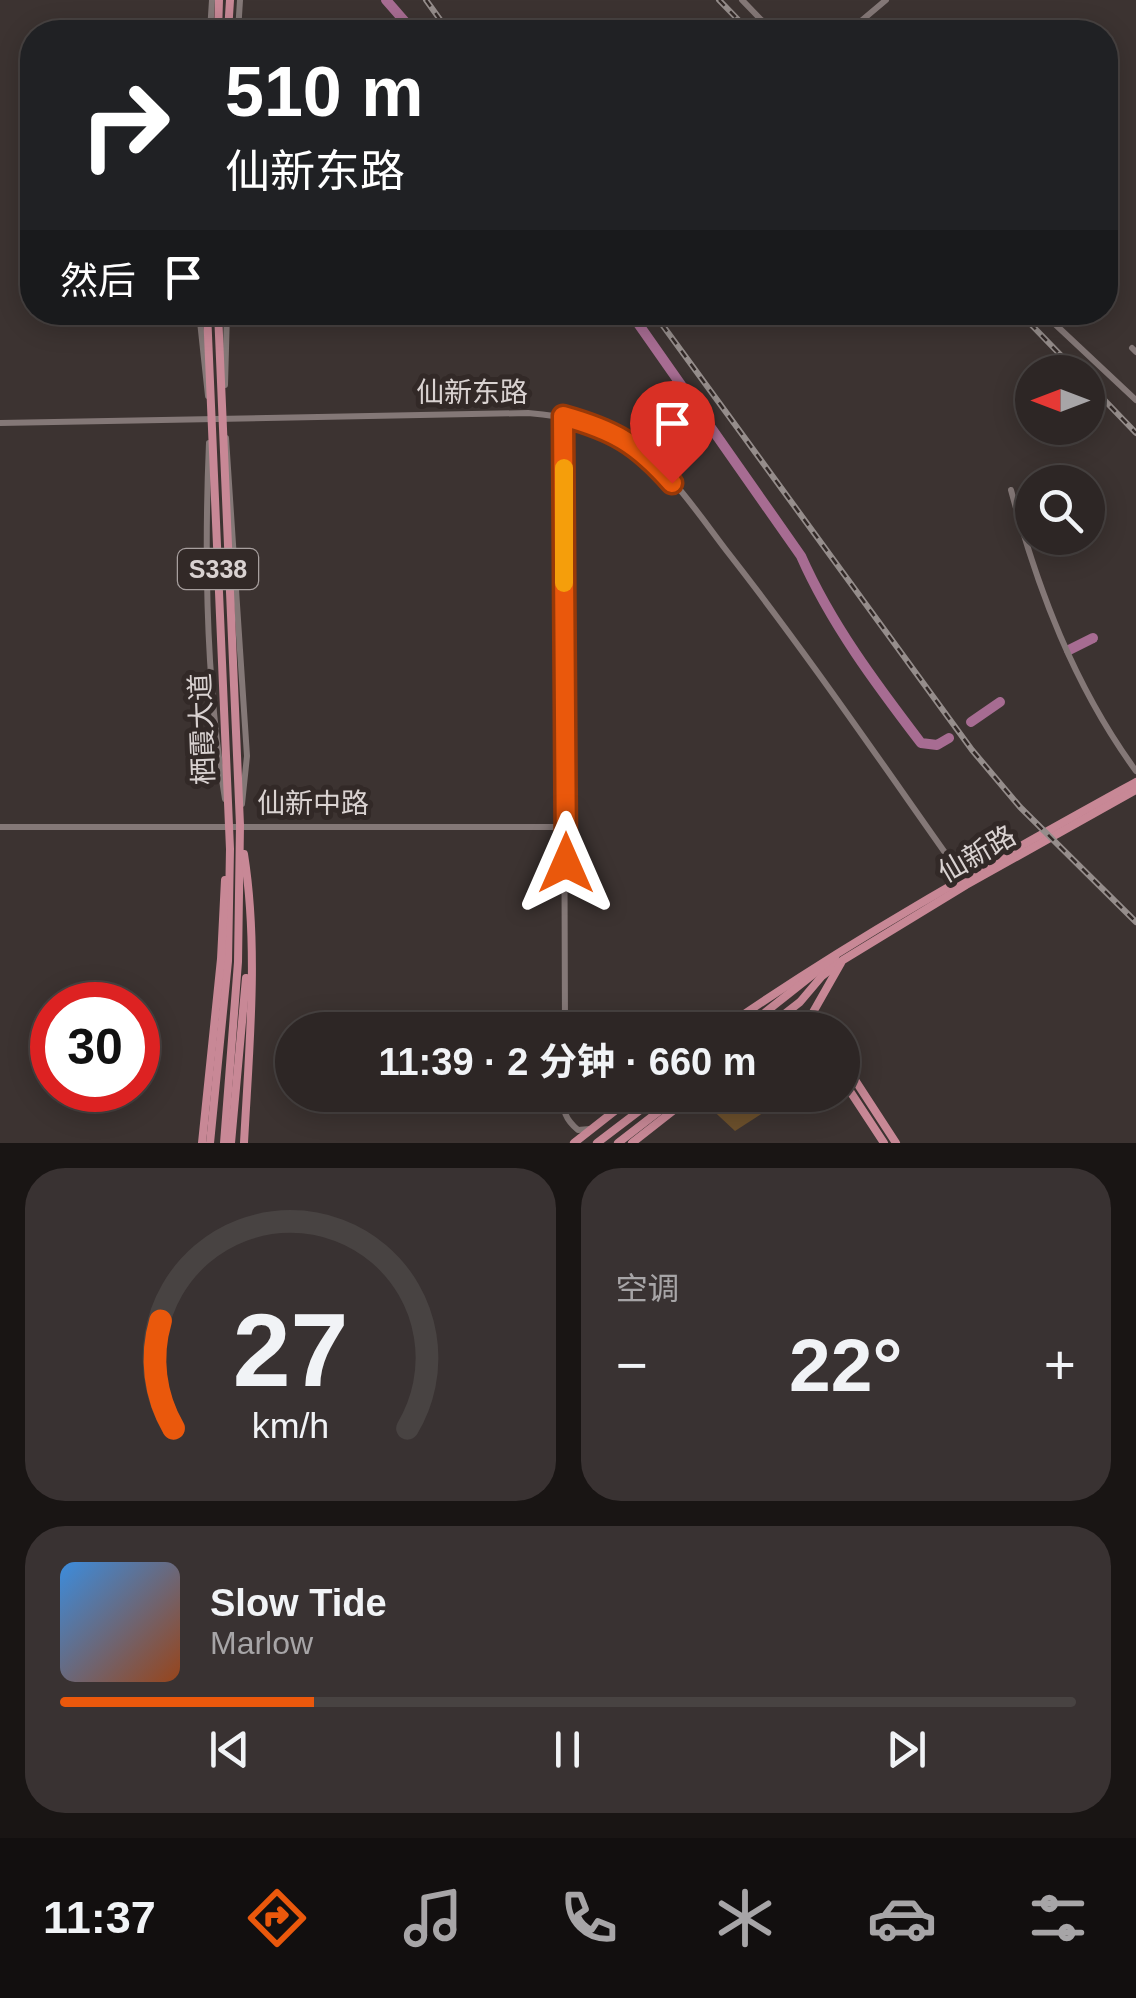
<!DOCTYPE html>
<html lang="zh">
<head>
<meta charset="utf-8">
<style>
  :root { --surface:#2d2625; --page:#393232; --text:#f1f3f6; --muted:#a7a5a7; --line:#484342; --accent:#ea580c }
  body { margin:0; font-family:Arial,"Noto Sans SC",sans-serif; background:var(--page); color:var(--text); height:100vh; display:flex; flex-direction:column; font-size:38px; white-space:nowrap }
  * { box-sizing:border-box; margin:0 }
  p { font-size:32px; color:var(--muted) }
  .icon { flex:none; width:55px; height:55px; fill:none; stroke:currentColor; stroke-width:2; stroke-linecap:round; stroke-linejoin:round }
  .map { position:relative; height:1143px; overflow:hidden }
  .drawer { display:flex; flex-direction:column; gap:25px; padding:25px; background:#191514; flex:1 }
  .drawer>* { flex:none }
  .hud { position:absolute; left:20px; top:20px; width:1098px; height:305px; border-radius:40px; box-shadow:0 5px 25px #0003,0 0 0 2px var(--line); background:#202124; color:#fff; overflow:hidden }
  .needle { width:65px; rotate:270deg }
  .controls { position:absolute; left:1015px; top:355px; display:grid; gap:20px }
  .controls a { display:grid; place-items:center; width:90px; height:90px; border-radius:50%; background:var(--surface); box-shadow:0 5px 25px #0003,0 0 0 2px var(--line); font-size:50px }
  .speed { position:absolute; left:30px; top:982px; display:flex; gap:20px; font-size:50px; font-weight:700; text-align:center }
  .speed>* { display:grid; place-content:center; width:130px; height:130px; border-radius:50%; background:var(--surface); box-shadow:0 5px 25px #0003,0 0 0 2px var(--line); line-height:1 }
  .speed .limit { border:15px solid #d22; background:#fff; color:#111 }
  .pin { position:absolute; display:grid; place-items:center; width:85px; height:85px; color:#fff; margin:-102px -42px; border-radius:50% 50% 50% 0; rotate:-45deg; box-shadow:0 0 10px #0007 }
  .pin .icon { rotate:45deg }
  .me { position:absolute; width:110px; margin:-55px; rotate:0deg; stroke-linejoin:round; filter:drop-shadow(0 0 8px #0008) }
  .turn { display:flex; align-items:center; gap:35px; height:210px; padding:0 40px; font-size:45px }
  .turn .icon { width:130px; height:130px; stroke-width:2.5 }
  .turn b { display:block; font-size:70px; line-height:85px }
  .then { display:flex; align-items:center; height:95px; padding:0 40px; background:#0003; gap:20px; font-size:38px }
  .big { font-size:75px; font-weight:700; line-height:1.1 }
  .drawer .widget { flex:1; display:flex; flex-direction:column; justify-content:center; gap:15px; min-width:0; padding:0 35px; border-radius:40px; background:var(--page) }
  .drawer .dial { align-items:center; gap:0 }
  .dial svg { height:260px; overflow:visible; fill:none; stroke:var(--line); stroke-width:7; stroke-linecap:round; text-anchor:middle }
  .dial text { fill:var(--text); stroke:none }
  .song { display:flex; align-items:center; gap:30px }
  .cover { width:120px; height:120px; border-radius:15px; background:linear-gradient(135deg,hsl(210 70% 55%),hsl(20 70% 35%)) }
  .played { height:10px; border-radius:5px; background:linear-gradient(90deg,var(--accent) 25%,var(--line) 25%) }
  .keys { display:flex; justify-content:space-around; direction:ltr }
  .heat { display:flex; justify-content:space-between; align-items:center; font-size:55px; direction:ltr }
  .drawer .tiles { flex:1; display:grid; gap:25px; grid-template-columns:1fr 1fr }
  .widget:last-child { grid-column:span 2 }
  .trip { position:absolute; left:275px; top:1012px; width:585px; height:100px; border-radius:50px; background:var(--surface); box-shadow:0 5px 25px #0003,0 0 0 2px var(--line); font-weight:700; line-height:100px; text-align:center }
  .menu { display:flex; height:160px; justify-content:space-around; align-items:center; background:#120f0f; color:var(--muted) }
  .menu .icon { width:70px; height:70px }
  .menu .on { color:var(--accent) }
  .menu b { font-size:45px; color:var(--text) }
  .map>svg:first-child { display:block }
  .green { fill:#6c502c }
  .lines { fill:none; stroke-linecap:round; stroke-linejoin:round }
  .river { stroke:#a76c92; stroke-width:10 }
  .minor { stroke:#847877; stroke-width:6 }
  .major { stroke:#c88896; stroke-width:8 }
  .rail-casing { stroke:#958d8b; stroke-width:6 }
  .rail { stroke:#322927; stroke-width:2.5; stroke-dasharray:8; stroke-linecap:butt }
  .route-casing { stroke:#983908; stroke-width:25 }
  .route { stroke:#ea580c; stroke-width:18 }
  .slow { stroke:#f59e0b; stroke-width:18 }
  .labels { text-anchor:middle; dominant-baseline:central; stroke-width:10; stroke-linejoin:round; paint-order:stroke }
  .shield { fill:#322927; stroke:#a79f9e; stroke-width:2.5 }
  .shield-label { font-size:25px; font-weight:bold; fill:#d9d2d1 }
  .street-label { font-size:28px; fill:#d9d2d1; stroke:#322927 }
</style>
</head>
<body>
<div class="map">
<svg width="1136" height="1143" viewBox="0 0 1136 1143">
  <rect width="100%" height="100%" fill="#3c3331"/>
  <!-- green -->
  <path class="green" d="M 716,1095 L 791,1095 L 735,1131 L 705,1103 Z"/>
  <g class="lines">
    <!-- river -->
    <g class="river">
      <path d="M 386,0 L 414,32"/>
      <path d="M 630,312 L 801,556 C 831,624 876,684 921,743 L 937,745 L 949,738"/>
      <path d="M 1069,650 L 1093,638"/>
      <path d="M 971,722 L 1000,702"/>
    </g>
    <!-- minor -->
    <g class="minor">
      <path d="M 742,0 L 773,32"/>
      <path d="M 210,32 L 212,0"/>
      <path d="M 238,32 L 240,0"/>
      <path d="M 848,32 L 886,0"/>
      <path d="M 199,312 L 208,396"/>
      <path d="M 1042,312 L 1136,400"/>
      <path d="M 1132,348 L 1136,352"/>
      <path d="M 225,385 L 227,312"/>
      <path d="M 563,417 L 565,1030"/>
      <path d="M 0,423 L 528,413 C 560,416 594,420 623,438 C 665,463 697,512 726,550 C 809,656 885,768 963,878"/>
      <path d="M 226,438 L 247,756 L 242,804"/>
      <path d="M 209,443 C 204,561 206,683 225,799"/>
      <path d="M 1011,490 C 1038,590 1074,686 1136,771"/>
      <path d="M 0,827 L 566,827"/>
      <path d="M 563,1095 C 563,1111 565,1119 578,1130 L 590,1129"/>
    </g>
    <!-- major -->
    <g class="major">
      <path d="M 218,32 L 219,0"/>
      <path d="M 228,32 L 230,0"/>
      <path d="M 207,312 L 230,849 L 228,961 L 210,1143"/>
      <path d="M 218,312 L 240,825 L 238,962 L 224,1143"/>
      <path d="M 812,1014 L 823,1030"/>
      <path d="M 721,1030 C 856,936 993,861 1136,782"/>
      <path d="M 743,1030 L 835,957"/>
      <path d="M 764,1030 L 800,1002 L 822,976 L 843,960 L 966,885 L 1136,790"/>
      <path d="M 786,1030 L 812,1014 L 841,963"/>
      <path d="M 842,1060 L 896,1143"/>
      <path d="M 842,1079 L 884,1143"/>
      <path d="M 202,1143 L 221,959 L 225,880"/>
      <path d="M 231,1143 L 246,978"/>
      <path d="M 244,1143 C 249,1048 259,949 244,854"/>
      <path d="M 574,1143 L 635,1095"/>
      <path d="M 597,1143 L 660,1095"/>
      <path d="M 618,1143 L 680,1095"/>
      <path d="M 632,1143 L 693,1095"/>
    </g>
    <defs>
      <g id="rail">
        <path d="M 426,0 L 449,32"/>
        <path d="M 719,0 L 750,32"/>
        <path d="M 653,312 L 972,750 L 1020,807 L 1136,922"/>
        <path d="M 1019,312 L 1077,372"/>
        <path d="M 1088,383 L 1136,433"/>
      </g>
    </defs>
    <!-- rail casing -->
    <use href="#rail" class="rail-casing"/>
    <!-- rail -->
    <use href="#rail" class="rail"/>
  </g>
  <g class="lines">
    <defs>
      <path id="route" d="M 566,863 L 563,416 C 613,430 637,443 672,483"/>
    </defs>
    <!-- route casing -->
    <use href="#route" class="route-casing"/>
    <!-- route -->
    <use href="#route" class="route"/>
    <!-- slow -->
    <path class="slow" d="M 564,468 L 564,583"/>
  </g>
  <g class="labels">
    <!-- shield labels -->
    <rect class="shield" x="178" y="549" width="80" height="40" rx="8"/>
    <g class="shield-label">
      <text x="218" y="569">S338</text>
    </g>
    <!-- street labels -->
    <g class="street-label">
      <text x="472" y="392">仙新东路</text>
      <text transform="translate(202 729) rotate(-92)">栖霞大道</text>
      <text x="313" y="803">仙新中路</text>
      <text transform="translate(977 854) rotate(-30)">仙新路</text>
    </g>
  </g>
</svg>
<div class="controls">
<a><svg class="needle" viewBox="-14 -14 28 28"><path d="M0-13l5 13h-10z" fill="#e53935"/><path d="M0 13l5-13h-10z" fill="#a7a5a7"/></svg></a>
<a><svg class="icon" aria-label="search" viewBox="0 0 24 24"><circle cx="10" cy="10" r="6"/><path d="M15 15l6 6"/></svg></a>
</div>
<div class="speed"><div class="limit">30</div></div>
<div class="pin" style="left:672px;top:483px;background:#d93025"><svg class="icon" aria-label="arrive" viewBox="0 0 24 24"><path d="M6 21V4h12l-3 4 3 4H6"/></svg></div>
<svg class="me" style="left:566px;top:863px" viewBox="-20 -20 40 40"><path d="M0-17L14 15 0 8-14 15z" fill="#ea580c" stroke="#fff" stroke-width="4"/></svg>
<div class="trip">11:39 · 2 分钟 · 660 m</div>
<div class="hud">
<div class="turn"><svg class="icon" aria-label="right" viewBox="0 0 24 24"><path d="M7 20v-9h11M14 6l5 5-5 5"/></svg><div><b>510 m</b>仙新东路</div></div>
<div class="then">然后<svg class="icon" aria-label="arrive" viewBox="0 0 24 24"><path d="M6 21V4h12l-3 4 3 4H6"/></svg></div>
</div>
</div>
<section class="drawer">
<div class="tiles">
<div class="widget dial"><svg viewBox="0 0 100 80">
<path d="M14 69A42 42 0 1 1 86 69"/>
<path d="M14 69A42 42 0 0 1 10 36" stroke="#ea580c"/>
<text x="50" y="56" font-size="32" font-weight="700">27</text>
<text x="50" y="72" font-size="11">km/h</text>
</svg></div>
<div class="widget"><p>空调</p>
<div class="heat"><a>−</a><b class="big">22°</b><a>+</a></div>
</div>
<div class="widget">
<div class="song"><i class="cover"></i><div><b>Slow Tide</b><p>Marlow</p></div></div>
<div class="played"></div>
<div class="keys"><svg class="icon" aria-label="previous" viewBox="0 0 24 24"><path d="M18 5L8 12l10 7zM5 5v14"/></svg><svg class="icon" aria-label="pause" viewBox="0 0 24 24"><path d="M8 5v14M16 5v14"/></svg><svg class="icon" aria-label="next" viewBox="0 0 24 24"><path d="M6 5l10 7-10 7zM19 5v14"/></svg></div>
</div>
</div>
</section>
<nav class="menu">
<b>11:37</b>
<svg class="icon on" aria-label="directions" viewBox="0 0 24 24"><path d="M12 3l9 9-9 9-9-9zM9 14v-3h6M13 9l2 2-2 2"/></svg>
<svg class="icon" aria-label="music" viewBox="0 0 24 24"><path d="M9 18V5l10-2v13"/><circle cx="6" cy="18" r="3"/><circle cx="16" cy="16" r="3"/></svg>
<svg class="icon" aria-label="phone" viewBox="0 0 24 24"><path d="M5 4h4l2 5-3 2q2 4 5 5l2-3 5 2v4C11 20 4 13 5 4z"/></svg>
<svg class="icon" aria-label="climate" viewBox="0 0 24 24"><path d="M12 3v18M4 7l16 10M4 17L20 7"/></svg>
<svg class="icon" aria-label="car" viewBox="0 0 24 24"><path d="M5 17H2v-5l4-1 3-4h7l3 4 3 1v5h-3M9 17h6M6 11h13"/><circle cx="7" cy="17" r="2"/><circle cx="17" cy="17" r="2"/></svg>
<svg class="icon" aria-label="filters" viewBox="0 0 24 24"><path d="M4 7h16M4 17h16"/><circle cx="9" cy="7" r="2"/><circle cx="15" cy="17" r="2"/></svg>
</nav>
</body>
</html>
